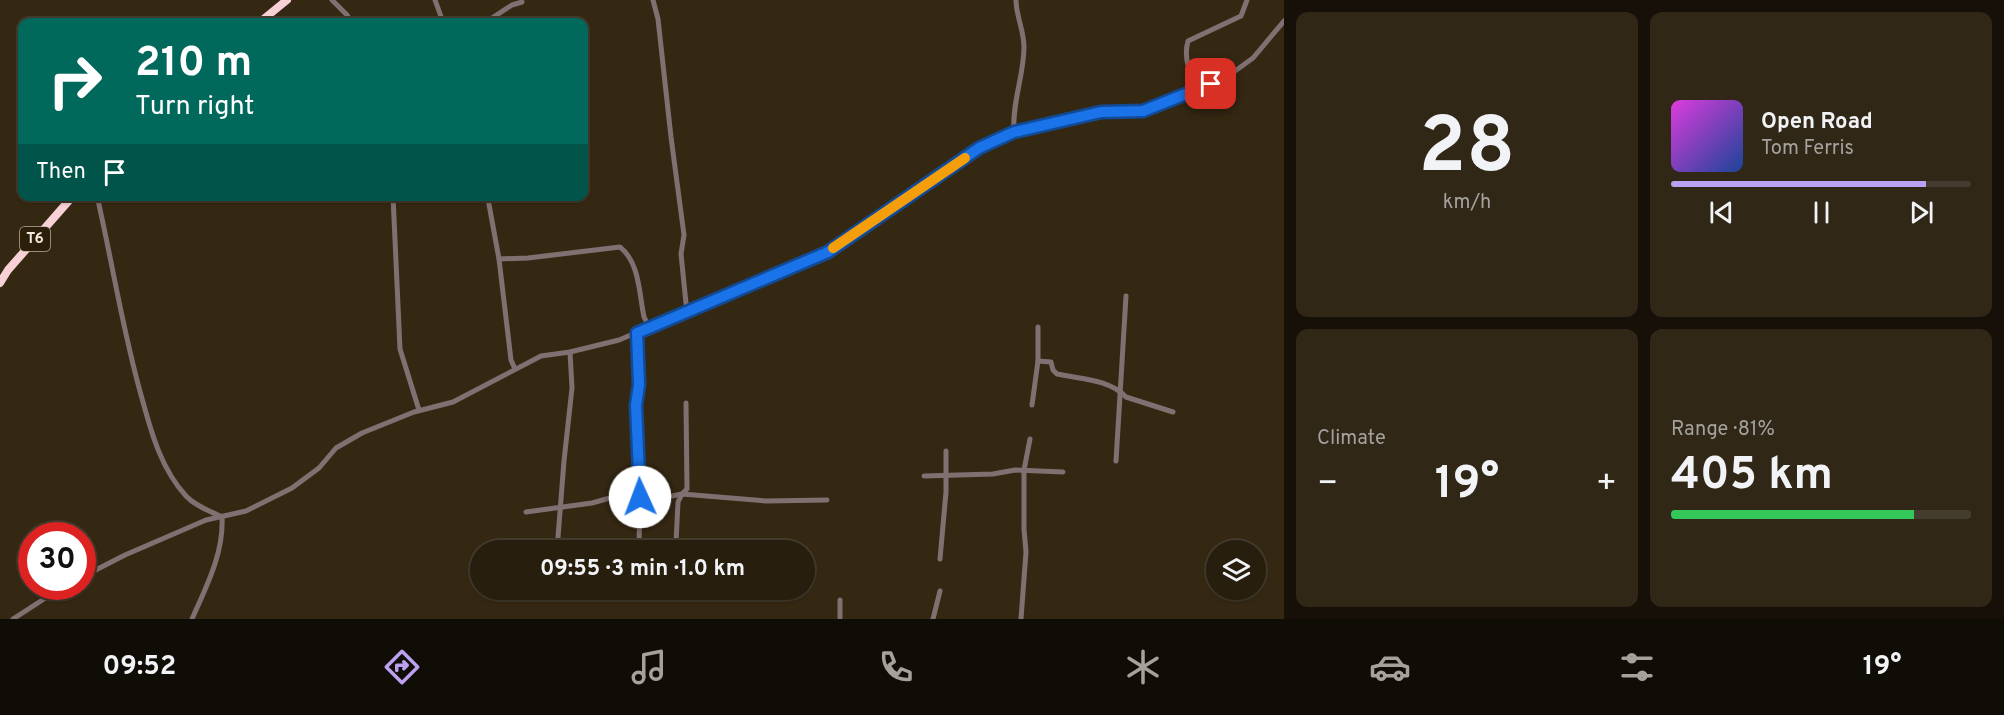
<!DOCTYPE html>
<html lang="en">
<head>
<meta charset="utf-8">
<style>
  :root { --surface:#281e0e; --page:#302717; --text:#f1f3f6; --muted:#a5a29e; --line:#443c2e; --accent:#bca0f2 }
  body { margin:0; font-family:Overpass,sans-serif; background:var(--page); color:var(--text); height:100vh; display:flex; flex-direction:column; font-size:22px; white-space:nowrap }
  * { box-sizing:border-box; margin:0 }
  p { font-size:20px; color:var(--muted) }
  .icon { flex:none; width:33px; height:33px; fill:none; stroke:currentColor; stroke-width:2; stroke-linecap:round; stroke-linejoin:round }
  .map { position:relative; flex:1; overflow:hidden }
  .drawer { display:flex; flex-direction:column; gap:12px; padding:12px; background:#161008; width:720px }
  .drawer>* { flex:none }
  .guide { position:absolute; left:18px; top:18px; width:570px; height:183px; border-radius:12px; box-shadow:0 2px 4px #0004,0 0 0 2px var(--line); background:#00695c; color:#fff; overflow:hidden }
  .tools { position:absolute; left:1206px; top:540px; display:grid; gap:12px }
  .tools a { display:grid; place-items:center; width:60px; height:60px; border-radius:50%; background:var(--surface); box-shadow:0 2px 4px #0004,0 0 0 2px var(--line); font-size:30px }
  .speed { position:absolute; left:18px; top:522px; display:flex; gap:12px; font-size:30px; font-weight:700; text-align:center }
  .speed>* { display:grid; place-content:center; width:78px; height:78px; border-radius:50%; background:var(--surface); box-shadow:0 2px 4px #0004,0 0 0 2px var(--line); line-height:1 }
  .speed .limit { border:9px solid #d22; background:#fff; color:#111 }
  .pin { position:absolute; display:grid; place-items:center; width:51px; height:51px; color:#fff; margin:-26px; border-radius:12px; box-shadow:0 3px 9px #0006 }
  .me { position:absolute; width:66px; margin:-33px; rotate:358deg; stroke-linejoin:round; filter:drop-shadow(0 0 4px #0008) }
  .turn { display:flex; align-items:center; gap:21px; height:126px; padding:0 18px; font-size:27px }
  .turn .icon { width:78px; height:78px; stroke-width:2.5 }
  .turn b { display:block; font-size:42px; line-height:51px }
  .then { display:flex; align-items:center; height:57px; padding:0 18px; background:#0003; gap:12px; font-size:22px }
  .big { font-size:45px; font-weight:700; line-height:1.1 }
  .drawer .widget { flex:1; display:flex; flex-direction:column; justify-content:center; gap:9px; min-width:0; padding:0 21px; border-radius:12px; background:var(--page) }
  .drawer .dial { align-items:center; gap:0 }
  .dial b { font-size:78px; line-height:1 }
  .song { display:flex; align-items:center; gap:18px }
  .cover { width:72px; height:72px; border-radius:9px; background:linear-gradient(135deg,hsl(300 70% 55%),hsl(220 70% 35%)) }
  .played { height:6px; border-radius:3px; background:linear-gradient(90deg,var(--accent) 85%,var(--line) 85%) }
  .keys { display:flex; justify-content:space-around; direction:ltr }
  .heat { display:flex; justify-content:space-between; align-items:center; font-size:33px; direction:ltr }
  .charge { height:9px; border-radius:4px; background:linear-gradient(90deg,#34c759 81%,var(--line) 0) }
  .drawer .tiles { flex:1; display:grid; gap:12px; grid-template-columns:repeat(2,1fr) }
  .trip { position:absolute; left:470px; top:540px; width:345px; height:60px; border-radius:30px; background:var(--surface); box-shadow:0 2px 4px #0004,0 0 0 2px var(--line); font-weight:700; line-height:60px; text-align:center }
  .dock { display:flex; height:96px; justify-content:space-around; align-items:center; background:#100c06; color:var(--muted) }
  .dock .icon { width:42px; height:42px }
  .dock .active { color:var(--accent) }
  .dock b { font-size:27px; color:var(--text) }
  main { display:flex; flex:1; min-height:0 }
  .map>svg:first-child { display:block }
  .lines { fill:none; stroke-linecap:round; stroke-linejoin:round }
  .minor { stroke:#807072; stroke-width:5 }
  .highway { stroke:#f8d1d6; stroke-width:8 }
  .route-casing { stroke:#114b97; stroke-width:15 }
  .route { stroke:#1a73e8; stroke-width:10 }
  .slow { stroke:#f59e0b; stroke-width:10 }
  .labels { text-anchor:middle; dominant-baseline:central; stroke-width:6; stroke-linejoin:round; paint-order:stroke }
  .shield { fill:#2b1f09; stroke:#b6ac9c; stroke-width:1.5 }
  .shield-label { font-size:15px; font-weight:bold; fill:#f1e9db }
</style>
</head>
<body>
<main>
<div class="map">
<svg width="1284" height="619" viewBox="0 0 1284 619">
  <rect width="100%" height="100%" fill="#352813"/>
  <g class="lines">
    <!-- minor -->
    <g class="minor">
      <path d="M 332,0 L 347,15 L 351,22"/>
      <path d="M 435,0 L 443,22"/>
      <path d="M 653,0 L 658,19 L 671,137 L 684,235 L 681,254 L 687,313"/>
      <path d="M 486,22 L 512,5 L 522,2"/>
      <path d="M 1199,90 C 1190,74 1183,59 1188,41 L 1241,16 L 1247,0"/>
      <path d="M 1014,131 C 1012,102 1024,75 1024,47 C 1024,30 1016,16 1016,0"/>
      <path d="M 97,196 C 113,265 123,334 143,402 C 152,435 162,470 186,496 C 195,506 210,511 222,517 C 224,553 206,587 192,619"/>
      <path d="M 393,196 L 400,349 L 419,410"/>
      <path d="M 488,199 L 499,259 L 528,258 L 620,247 C 640,263 639,294 644,317 L 647,323 L 652,326"/>
      <path d="M 499,259 L 511,360 L 515,369"/>
      <path d="M 637,333 L 639,385 L 636,405 L 640,497 L 639,545"/>
      <path d="M 1038,361 L 1051,362 L 1053,370 L 1057,374 C 1080,379 1109,379 1126,397 L 1173,412"/>
      <path d="M 1032,405 L 1038,361 L 1038,327"/>
      <path d="M 1116,461 L 1126,296"/>
      <path d="M 924,476 L 993,474 L 1015,470 L 1063,472"/>
      <path d="M 526,512 L 592,503 L 610,498 L 672,496 L 682,494 L 687,489 L 686,403"/>
      <path d="M 676,543 L 678,502 L 682,494 L 766,501 L 827,500"/>
      <path d="M 557,550 L 564,461 L 572,388 L 570,352"/>
      <path d="M 940,559 L 946,492 L 946,451"/>
      <path d="M 82,577 L 125,555 L 206,520 L 246,511 L 292,488 L 319,468 L 336,448 L 362,433 L 414,412 L 453,402 L 541,356 L 570,352 L 619,340 L 828,252 L 979,148 L 1014,131 L 1101,112 L 1143,111 L 1224,79 L 1253,58 L 1284,21"/>
      <path d="M 840,600 L 840,619"/>
      <path d="M 13,619 L 64,586"/>
      <path d="M 933,619 L 940,591"/>
      <path d="M 1021,619 L 1026,552 L 1024,529 L 1024,470 L 1030,439"/>
    </g>
    <!-- highway -->
    <g class="highway">
      <path d="M 260,22 L 287,0"/>
      <path d="M 0,283 L 8,270 L 73,196"/>
    </g>
  </g>
  <g class="lines">
    <defs>
      <path id="route" d="M 640,497 L 636,405 L 639,385 L 637,333 L 828,252 L 979,148 L 1014,132 L 1101,112 L 1143,111 L 1211,84"/>
    </defs>
    <!-- route casing -->
    <use href="#route" class="route-casing"/>
    <!-- route -->
    <use href="#route" class="route"/>
    <!-- slow -->
    <path class="slow" d="M 833,248 L 965,158"/>
  </g>
  <g class="labels">
    <!-- shield labels -->
    <rect class="shield" x="20" y="227" width="30" height="24" rx="4.5"/>
    <g class="shield-label">
      <text x="35" y="239">T6</text>
    </g>
  </g>
</svg>
<div class="tools">
<a><svg class="icon" aria-label="layers" viewBox="0 0 24 24"><path d="M12 4l9 5-9 5-9-5zM3 14l9 5 9-5"/></svg></a>
</div>
<div class="speed"><div class="limit">30</div></div>
<div class="pin" style="left:1211px;top:84px;background:#d93025"><svg class="icon" aria-label="arrive" viewBox="0 0 24 24"><path d="M6 21V4h12l-3 4 3 4H6"/></svg></div>
<svg class="me" style="left:640px;top:497px" viewBox="-20 -20 40 40"><circle r="19" fill="#fff"/><path d="M0-13L10 11 0 6-10 11z" fill="#1a73e8"/></svg>
<div class="trip">09:55 · 3 min · 1.0 km</div>
<div class="guide">
<div class="turn"><svg class="icon" aria-label="right" viewBox="0 0 24 24"><path d="M7 20v-9h11M14 6l5 5-5 5"/></svg><div><b>210 m</b>Turn right</div></div>
<div class="then">Then<svg class="icon" aria-label="arrive" viewBox="0 0 24 24"><path d="M6 21V4h12l-3 4 3 4H6"/></svg></div>
</div>
</div>
<section class="drawer">
<div class="tiles">
<div class="widget dial"><b>28</b><p>km/h</p></div>
<div class="widget">
<div class="song"><i class="cover"></i><div><b>Open Road</b><p>Tom Ferris</p></div></div>
<div class="played"></div>
<div class="keys"><svg class="icon" aria-label="previous" viewBox="0 0 24 24"><path d="M18 5L8 12l10 7zM5 5v14"/></svg><svg class="icon" aria-label="pause" viewBox="0 0 24 24"><path d="M8 5v14M16 5v14"/></svg><svg class="icon" aria-label="next" viewBox="0 0 24 24"><path d="M6 5l10 7-10 7zM19 5v14"/></svg></div>
</div>
<div class="widget"><p>Climate</p>
<div class="heat"><a>−</a><b class="big">19°</b><a>+</a></div>
</div>
<div class="widget"><p>Range · 81%</p><b class="big">405 km</b><div class="charge"></div></div>
</div>
</section>
</main>
<nav class="dock">
<b>09:52</b>
<svg class="icon active" aria-label="directions" viewBox="0 0 24 24"><path d="M12 3l9 9-9 9-9-9zM9 14v-3h6M13 9l2 2-2 2"/></svg>
<svg class="icon" aria-label="music" viewBox="0 0 24 24"><path d="M9 18V5l10-2v13"/><circle cx="6" cy="18" r="3"/><circle cx="16" cy="16" r="3"/></svg>
<svg class="icon" aria-label="phone" viewBox="0 0 24 24"><path d="M5 4h4l2 5-3 2q2 4 5 5l2-3 5 2v4C11 20 4 13 5 4z"/></svg>
<svg class="icon" aria-label="climate" viewBox="0 0 24 24"><path d="M12 3v18M4 7l16 10M4 17L20 7"/></svg>
<svg class="icon" aria-label="car" viewBox="0 0 24 24"><path d="M5 17H2v-5l4-1 3-4h7l3 4 3 1v5h-3M9 17h6M6 11h13"/><circle cx="7" cy="17" r="2"/><circle cx="17" cy="17" r="2"/></svg>
<svg class="icon" aria-label="filters" viewBox="0 0 24 24"><path d="M4 7h16M4 17h16"/><circle cx="9" cy="7" r="2"/><circle cx="15" cy="17" r="2"/></svg>
<b>19°</b>
</nav>
</body>
</html>
